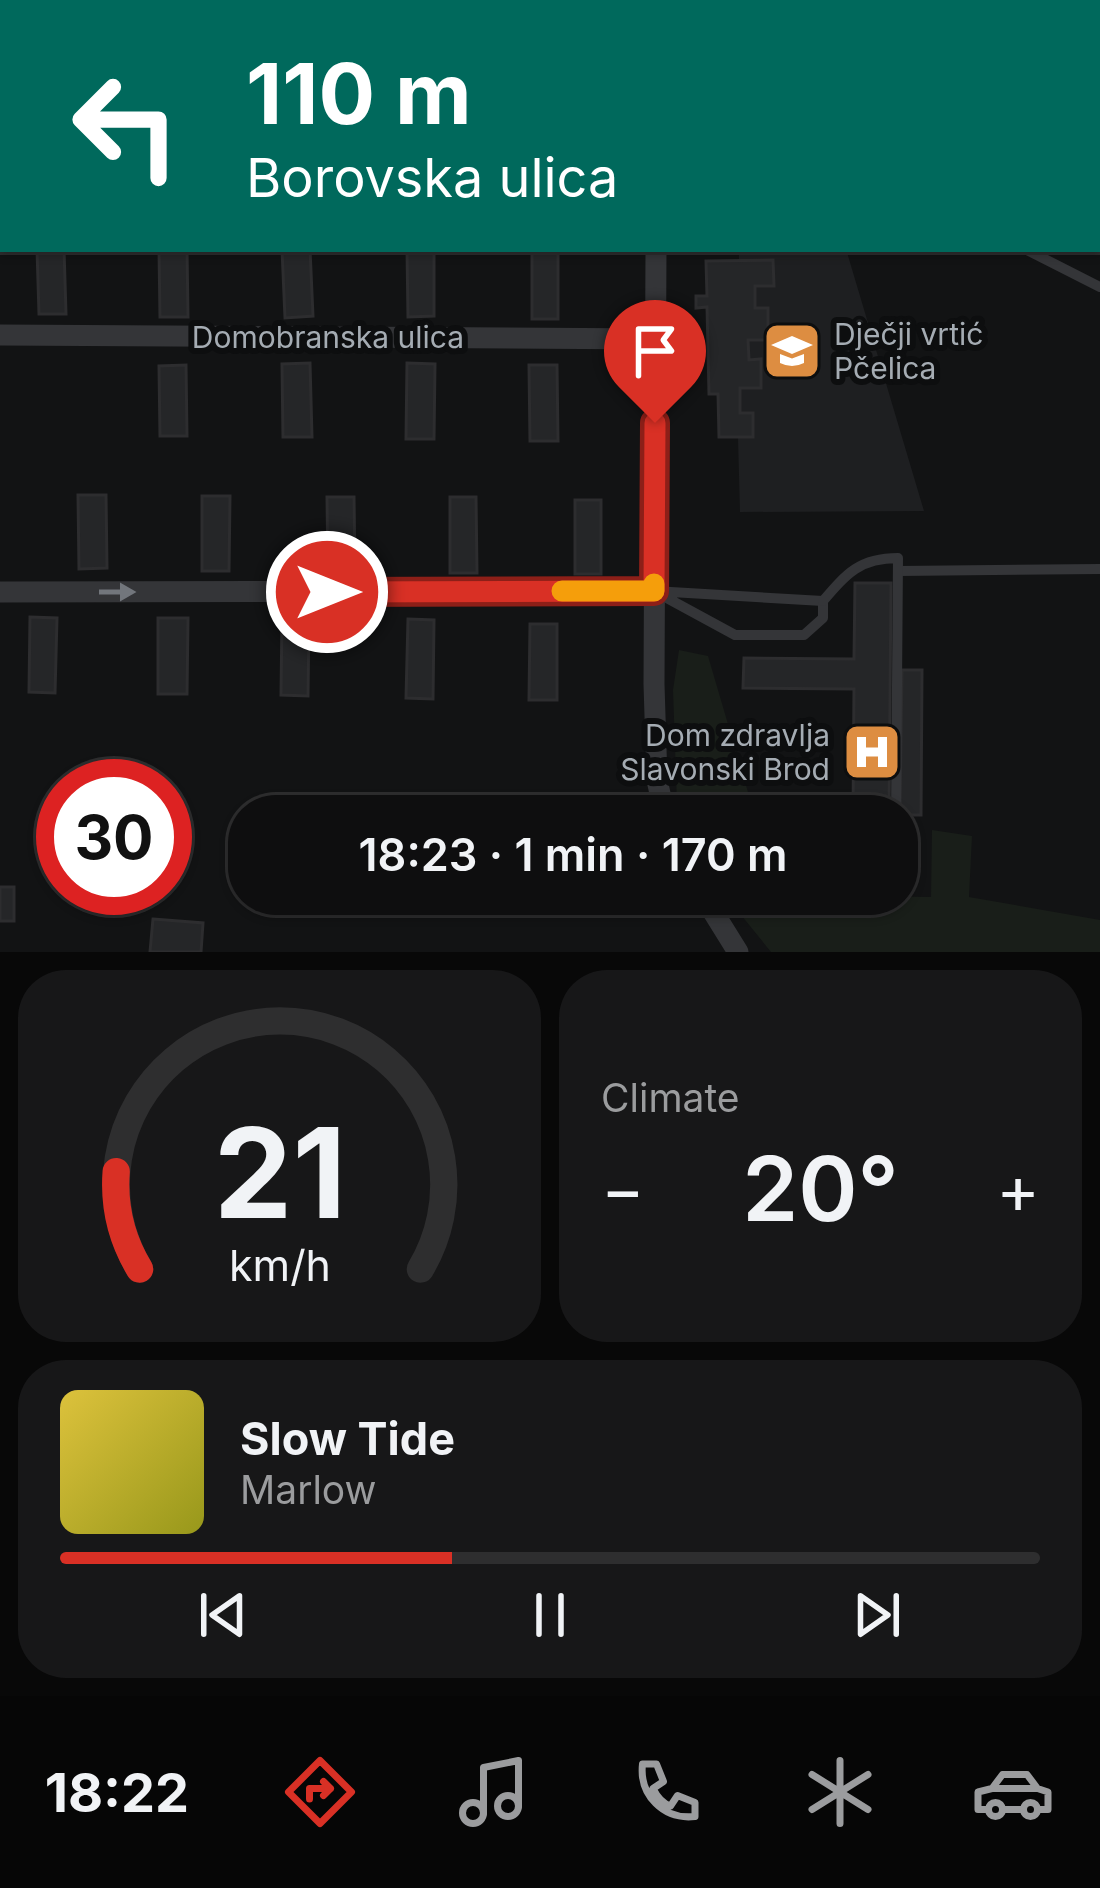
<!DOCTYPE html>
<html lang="en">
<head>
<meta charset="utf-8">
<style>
  :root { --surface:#0e0e0f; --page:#171718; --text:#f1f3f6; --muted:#9b9c9e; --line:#2e2e2f; --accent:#d93025 }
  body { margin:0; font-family:Inter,sans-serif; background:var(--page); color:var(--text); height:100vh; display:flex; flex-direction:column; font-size:45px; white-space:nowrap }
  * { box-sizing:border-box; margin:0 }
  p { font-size:39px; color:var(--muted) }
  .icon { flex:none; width:66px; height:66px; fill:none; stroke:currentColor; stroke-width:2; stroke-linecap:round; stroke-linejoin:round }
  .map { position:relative; height:952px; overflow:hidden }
  .details { display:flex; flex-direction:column; gap:18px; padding:18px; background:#080808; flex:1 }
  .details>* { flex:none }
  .top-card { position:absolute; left:0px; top:0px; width:1101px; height:252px; box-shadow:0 3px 9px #0004,0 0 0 3px var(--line); background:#00695c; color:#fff; overflow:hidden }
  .speed { position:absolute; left:36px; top:759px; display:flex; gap:24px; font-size:60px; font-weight:700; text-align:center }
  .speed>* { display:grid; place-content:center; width:156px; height:156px; border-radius:50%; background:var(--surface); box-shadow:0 3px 9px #0004,0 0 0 3px var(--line); line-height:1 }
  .speed .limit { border:18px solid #d22; background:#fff; color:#111 }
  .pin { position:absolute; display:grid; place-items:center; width:102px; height:102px; color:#fff; margin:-123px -51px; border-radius:50% 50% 50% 0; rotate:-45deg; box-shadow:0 0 12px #0007 }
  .pin .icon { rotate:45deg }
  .me { position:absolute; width:132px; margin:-66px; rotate:90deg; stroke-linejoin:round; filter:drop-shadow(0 0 9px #0008) }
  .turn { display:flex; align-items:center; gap:42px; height:252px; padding:0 48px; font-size:54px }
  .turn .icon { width:156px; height:156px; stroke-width:2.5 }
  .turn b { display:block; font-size:84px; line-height:102px }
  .big { font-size:90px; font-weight:600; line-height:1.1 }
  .details .tile { flex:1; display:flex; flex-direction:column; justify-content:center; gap:18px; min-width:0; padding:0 42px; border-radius:48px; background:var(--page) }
  .details .dial { align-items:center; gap:0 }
  .dial svg { height:312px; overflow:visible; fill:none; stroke:var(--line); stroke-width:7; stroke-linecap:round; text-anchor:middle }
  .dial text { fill:var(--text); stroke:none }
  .song { display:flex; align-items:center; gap:36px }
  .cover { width:144px; height:144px; border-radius:18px; background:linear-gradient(135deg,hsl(50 70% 55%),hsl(60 70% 35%)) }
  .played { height:12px; border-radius:6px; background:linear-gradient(90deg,var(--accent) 40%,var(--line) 40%) }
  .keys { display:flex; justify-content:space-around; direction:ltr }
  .heat { display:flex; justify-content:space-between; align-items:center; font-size:66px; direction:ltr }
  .details .tiles { flex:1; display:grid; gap:18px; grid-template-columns:1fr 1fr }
  .tile:last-child { grid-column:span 2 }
  .trip { position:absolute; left:228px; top:795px; width:690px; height:120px; border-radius:48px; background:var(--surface); box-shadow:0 3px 9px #0004,0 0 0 3px var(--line); font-weight:600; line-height:120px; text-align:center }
  .tab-bar { display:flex; height:192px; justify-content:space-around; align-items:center; background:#060606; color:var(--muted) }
  .tab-bar .icon { width:84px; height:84px }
  .tab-bar .selected { color:var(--accent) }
  .tab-bar b { font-size:54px; color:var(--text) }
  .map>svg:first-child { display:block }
  .built { fill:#1e1f21 }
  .green { fill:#191e19 }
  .building { fill:#252628; stroke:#2d2d2f; stroke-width:3 }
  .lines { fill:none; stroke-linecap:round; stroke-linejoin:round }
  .path { stroke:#3a3c3f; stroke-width:3; stroke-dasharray:6 9; stroke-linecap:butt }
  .service { stroke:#343538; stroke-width:10 }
  .minor { stroke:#343538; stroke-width:21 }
  .oneway { fill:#72767c }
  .route-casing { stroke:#8d1f18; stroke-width:30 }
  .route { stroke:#d93025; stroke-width:21 }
  .slow { stroke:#f59e0b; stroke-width:21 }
  .labels { text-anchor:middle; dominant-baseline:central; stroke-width:12; stroke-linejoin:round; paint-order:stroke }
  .poi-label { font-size:30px; fill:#a5acb3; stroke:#0d0e0f; text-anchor:start }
  .street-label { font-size:30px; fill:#a5acb3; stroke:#0d0e0f }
</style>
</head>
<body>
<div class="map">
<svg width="1100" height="952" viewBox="0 0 1100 952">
  <rect width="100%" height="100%" fill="#121314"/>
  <!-- built -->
  <path class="built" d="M 739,249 L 846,249 L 924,511 L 740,512 L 738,438 L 719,437 L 718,395 L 709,394 L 707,308 L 696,308 L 696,296 L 707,295 L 706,261 L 739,261 Z"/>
  <!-- green -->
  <g class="green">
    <path d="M 679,650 L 708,656 L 755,816 L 682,816 L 677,804 L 673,690 Z"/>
    <path d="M 932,830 L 972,836 L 969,897 L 1100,920 L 1100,952 L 771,952 L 724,894 L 931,897 Z"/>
  </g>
  <!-- building -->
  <g class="building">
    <path d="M 37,249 L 64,249 L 66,314 L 39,314 Z"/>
    <path d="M 159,249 L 187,249 L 188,317 L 160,317 Z"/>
    <path d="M 282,249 L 310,249 L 313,316 L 285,318 Z"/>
    <path d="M 407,249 L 434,249 L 434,316 L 408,317 Z"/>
    <rect x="532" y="249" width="26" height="70"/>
    <path d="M 773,260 L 774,286 L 755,286 L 755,308 L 768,308 L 768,340 L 748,340 L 749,360 L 761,359 L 761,388 L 740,388 L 740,413 L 753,413 L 753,437 L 719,437 L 718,394 L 709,394 L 707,307 L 696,308 L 696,296 L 707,296 L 706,261 Z"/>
    <path d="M 310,363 L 312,437 L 283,437 L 282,364 Z"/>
    <path d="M 407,363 L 435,364 L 434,439 L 406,439 Z"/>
    <path d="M 186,365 L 187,436 L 160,436 L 159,366 Z"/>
    <path d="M 529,365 L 557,365 L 558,441 L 530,441 Z"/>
    <path d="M 78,495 L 106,495 L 107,568 L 79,569 Z"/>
    <path d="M 202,496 L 230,496 L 229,571 L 202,571 Z"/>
    <path d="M 327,497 L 354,497 L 355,571 L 328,572 Z"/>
    <path d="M 450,497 L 476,497 L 477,573 L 450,573 Z"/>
    <rect x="575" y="500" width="26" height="74"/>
    <path d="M 855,583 L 891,583 L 889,816 L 853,816 L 854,689 L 743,688 L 744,658 L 854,659 Z"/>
    <path d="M 30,617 L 57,618 L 55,693 L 29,692 Z"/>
    <path d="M 158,618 L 188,618 L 187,694 L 158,694 Z"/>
    <path d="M 282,618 L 309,618 L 308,696 L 281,695 Z"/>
    <path d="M 408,619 L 434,620 L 433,699 L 406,698 Z"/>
    <path d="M 530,624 L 557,624 L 557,700 L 529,700 Z"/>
    <path d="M 902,670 L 922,670 L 921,815 L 900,815 Z"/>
    <rect x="0" y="887" width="14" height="34"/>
    <path d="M 153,919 L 203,923 L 201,952 L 150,952 Z"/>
  </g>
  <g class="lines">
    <!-- path -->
    <path class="path" d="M 681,3 L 681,0"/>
    <!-- service -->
    <g class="service">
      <path d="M 1025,249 L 1100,287"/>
      <path d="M 898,571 L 1100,569"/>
      <path d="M 654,591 L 823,601 L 823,618 L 804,635 L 735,635 Z"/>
      <path d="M 823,601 C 847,573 860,558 898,558 L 896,816"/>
    </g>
    <!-- minor -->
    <g class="minor">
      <path d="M 658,3 L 658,0"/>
      <path d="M 0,79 L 3,79"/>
      <path d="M 656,249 L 654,684 L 657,780 L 665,816"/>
      <path d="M 0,335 L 656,339"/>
      <path d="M 0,592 L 654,591"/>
      <path d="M 702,894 L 738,952"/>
    </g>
  </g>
  <!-- one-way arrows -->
  <defs><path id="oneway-solid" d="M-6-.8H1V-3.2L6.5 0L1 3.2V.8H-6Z" transform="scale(3)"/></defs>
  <use class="oneway" href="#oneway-solid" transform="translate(117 592)"/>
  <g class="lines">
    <defs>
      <path id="route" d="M 327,592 L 654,591 L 655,423"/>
    </defs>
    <!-- route casing -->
    <use href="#route" class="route-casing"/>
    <!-- route -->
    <use href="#route" class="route"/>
    <!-- slow -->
    <path class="slow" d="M 562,591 L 654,591 L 654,584"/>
  </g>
  <!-- icons -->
  <defs>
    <symbol id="school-square" viewBox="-11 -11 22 22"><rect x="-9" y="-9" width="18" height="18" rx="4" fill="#dd8d41" stroke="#0d0e0f"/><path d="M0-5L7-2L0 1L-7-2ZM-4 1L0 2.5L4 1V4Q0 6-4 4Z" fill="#fff"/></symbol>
    <symbol id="hospital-square" viewBox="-11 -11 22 22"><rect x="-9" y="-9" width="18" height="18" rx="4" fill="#dd8d41" stroke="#0d0e0f"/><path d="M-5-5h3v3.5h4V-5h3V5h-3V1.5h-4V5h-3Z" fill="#fff"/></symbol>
  </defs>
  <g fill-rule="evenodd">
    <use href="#school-square" x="759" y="318" width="66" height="66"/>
    <use href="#hospital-square" x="839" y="719" width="66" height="66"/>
  </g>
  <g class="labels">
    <!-- poi labels -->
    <g class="poi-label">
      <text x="834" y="334">Dječji vrtić<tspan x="834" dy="34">Pčelica</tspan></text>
      <text x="830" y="735" text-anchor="end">Dom zdravlja<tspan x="830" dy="34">Slavonski Brod</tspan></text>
    </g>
    <!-- street labels -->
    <g class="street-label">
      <text x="328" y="337">Domobranska ulica</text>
    </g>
  </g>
</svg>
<div class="speed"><div class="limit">30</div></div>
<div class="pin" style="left:655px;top:423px;background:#d93025"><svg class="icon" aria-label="arrive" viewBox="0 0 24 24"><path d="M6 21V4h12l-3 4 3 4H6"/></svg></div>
<svg class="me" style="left:327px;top:592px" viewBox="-20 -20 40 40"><circle r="17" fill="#d93025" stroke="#fff" stroke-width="3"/><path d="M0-11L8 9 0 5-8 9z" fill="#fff"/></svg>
<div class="trip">18:23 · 1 min · 170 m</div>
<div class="top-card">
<div class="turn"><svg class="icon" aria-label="left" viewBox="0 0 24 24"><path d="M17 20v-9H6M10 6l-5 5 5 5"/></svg><div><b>110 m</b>Borovska ulica</div></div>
</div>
</div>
<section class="details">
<div class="tiles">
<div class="tile dial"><svg viewBox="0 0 100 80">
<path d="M14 69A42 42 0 1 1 86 69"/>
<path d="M14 69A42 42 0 0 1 8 44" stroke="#d93025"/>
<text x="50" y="56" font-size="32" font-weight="700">21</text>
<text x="50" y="72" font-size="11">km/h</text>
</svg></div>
<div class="tile"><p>Climate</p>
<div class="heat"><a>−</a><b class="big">20°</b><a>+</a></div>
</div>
<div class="tile">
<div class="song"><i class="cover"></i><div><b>Slow Tide</b><p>Marlow</p></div></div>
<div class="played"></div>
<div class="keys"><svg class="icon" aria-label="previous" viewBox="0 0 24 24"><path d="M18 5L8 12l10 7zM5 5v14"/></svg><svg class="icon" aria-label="pause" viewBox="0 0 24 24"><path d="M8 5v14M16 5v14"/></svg><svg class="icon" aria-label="next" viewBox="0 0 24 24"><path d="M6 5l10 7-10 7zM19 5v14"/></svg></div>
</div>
</div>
</section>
<nav class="tab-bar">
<b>18:22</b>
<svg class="icon selected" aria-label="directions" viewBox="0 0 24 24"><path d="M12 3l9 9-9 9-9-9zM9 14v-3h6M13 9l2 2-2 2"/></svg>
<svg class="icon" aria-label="music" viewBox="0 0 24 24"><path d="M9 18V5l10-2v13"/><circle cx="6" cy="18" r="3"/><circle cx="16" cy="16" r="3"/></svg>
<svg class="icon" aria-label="phone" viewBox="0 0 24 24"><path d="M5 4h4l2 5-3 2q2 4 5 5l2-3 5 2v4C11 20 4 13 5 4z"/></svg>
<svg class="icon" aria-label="climate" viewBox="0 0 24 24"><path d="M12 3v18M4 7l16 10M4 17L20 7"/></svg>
<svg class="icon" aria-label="car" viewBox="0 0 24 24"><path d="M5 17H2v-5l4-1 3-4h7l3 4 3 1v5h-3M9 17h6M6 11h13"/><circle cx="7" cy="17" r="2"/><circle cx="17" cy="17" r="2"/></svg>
</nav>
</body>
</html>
